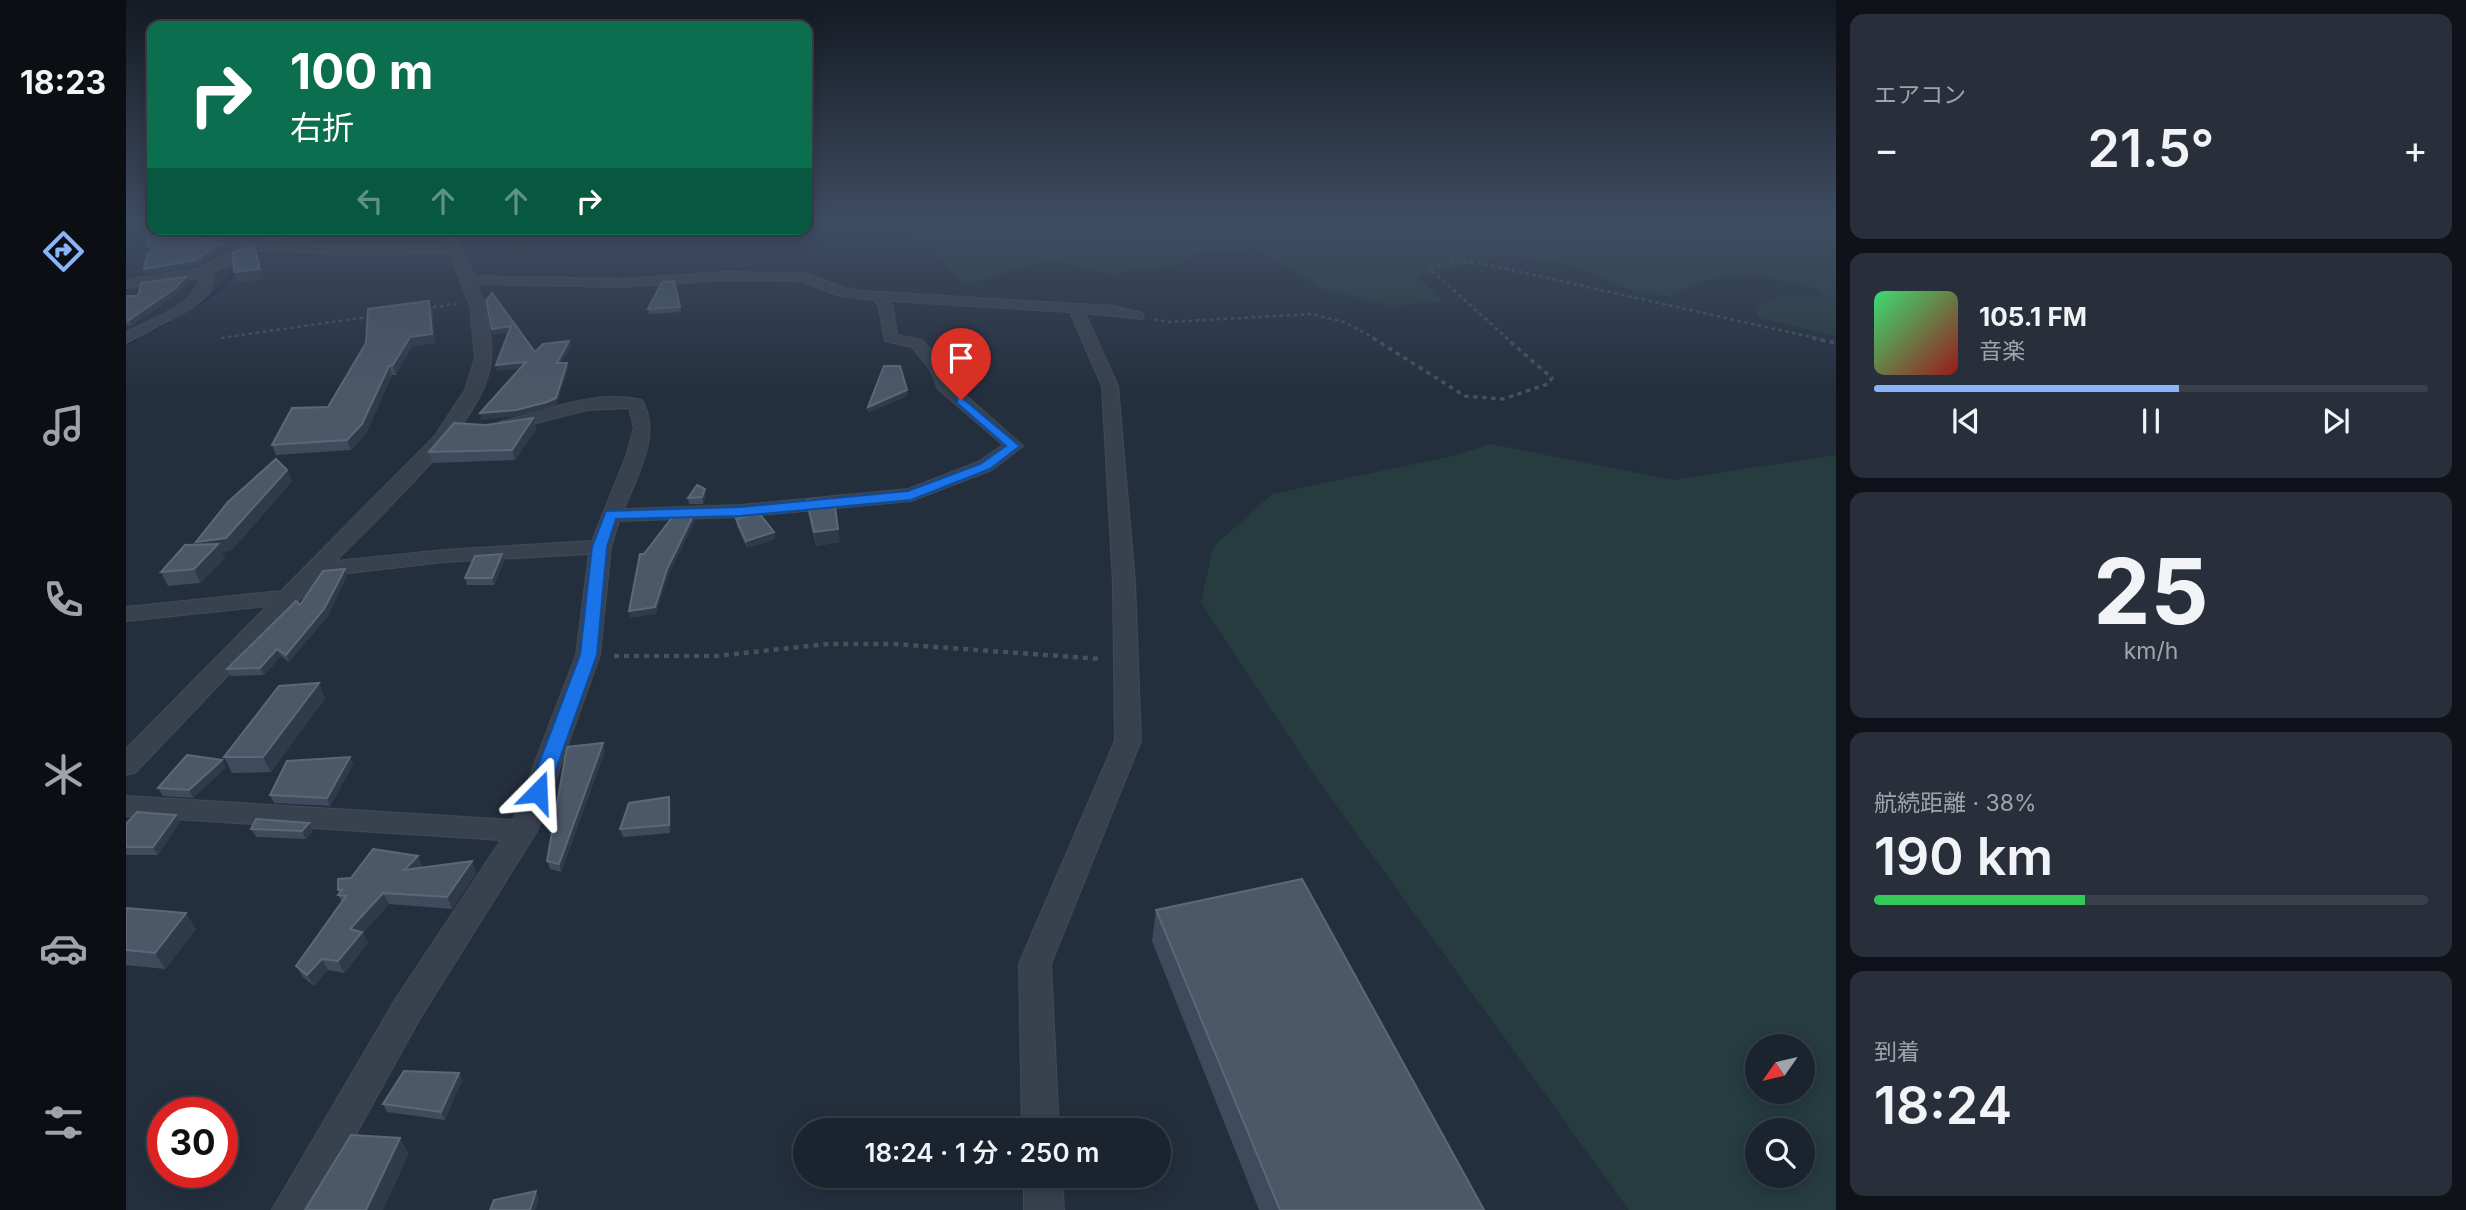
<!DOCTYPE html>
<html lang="ja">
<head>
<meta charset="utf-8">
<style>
  :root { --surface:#1b232e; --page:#282f3a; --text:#f1f3f6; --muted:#a0a4aa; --line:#39404a; --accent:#8ab4f8 }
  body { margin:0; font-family:Inter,"Noto Sans JP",sans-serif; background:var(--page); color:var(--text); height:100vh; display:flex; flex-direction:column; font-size:26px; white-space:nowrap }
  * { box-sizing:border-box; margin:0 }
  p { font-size:23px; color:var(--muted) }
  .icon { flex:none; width:38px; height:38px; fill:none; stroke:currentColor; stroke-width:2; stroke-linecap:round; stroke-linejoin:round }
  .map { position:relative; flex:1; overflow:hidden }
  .details { display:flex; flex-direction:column; gap:14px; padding:14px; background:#0f1319; width:630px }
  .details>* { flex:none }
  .top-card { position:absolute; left:21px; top:21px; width:665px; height:214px; border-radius:14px; box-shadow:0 4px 18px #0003,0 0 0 2px var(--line); background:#0b6e4f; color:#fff; overflow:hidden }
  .needle { width:46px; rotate:236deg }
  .controls { position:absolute; left:1619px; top:1034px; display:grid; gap:14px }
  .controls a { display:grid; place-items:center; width:70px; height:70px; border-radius:50%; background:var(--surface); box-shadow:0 4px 18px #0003,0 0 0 2px var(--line); font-size:35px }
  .speed { position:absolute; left:21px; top:1097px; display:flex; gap:14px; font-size:35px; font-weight:700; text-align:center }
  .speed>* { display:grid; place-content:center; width:91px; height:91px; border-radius:50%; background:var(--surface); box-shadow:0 4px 18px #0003,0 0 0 2px var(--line); line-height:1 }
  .speed .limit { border:10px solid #d22; background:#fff; color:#111 }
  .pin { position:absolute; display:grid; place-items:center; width:60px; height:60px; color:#fff; margin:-72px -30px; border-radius:50% 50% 50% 0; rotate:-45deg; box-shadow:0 0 7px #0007 }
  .pin .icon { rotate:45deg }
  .me { position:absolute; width:77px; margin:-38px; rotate:21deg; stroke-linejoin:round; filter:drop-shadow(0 0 5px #0008) }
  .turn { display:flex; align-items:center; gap:24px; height:147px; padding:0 28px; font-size:32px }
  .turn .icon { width:91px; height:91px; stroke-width:2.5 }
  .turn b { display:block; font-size:49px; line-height:60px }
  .lanes { display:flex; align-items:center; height:66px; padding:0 28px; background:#0003; justify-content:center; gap:35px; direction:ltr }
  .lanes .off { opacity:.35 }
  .big { font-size:52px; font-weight:600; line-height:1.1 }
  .details .card { flex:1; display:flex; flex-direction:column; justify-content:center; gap:10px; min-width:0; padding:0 24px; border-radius:14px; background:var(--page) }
  .details .dial { align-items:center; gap:0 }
  .dial b { font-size:91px; line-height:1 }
  .song { display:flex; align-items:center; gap:21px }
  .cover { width:84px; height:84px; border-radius:10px; background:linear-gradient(135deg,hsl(140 70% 55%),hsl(0 70% 35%)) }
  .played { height:7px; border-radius:4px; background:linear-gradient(90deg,var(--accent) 55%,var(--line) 55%) }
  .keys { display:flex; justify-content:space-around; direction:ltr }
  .heat { display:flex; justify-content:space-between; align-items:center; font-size:38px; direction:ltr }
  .charge { height:10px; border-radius:5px; background:linear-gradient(90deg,#34c759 38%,var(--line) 0) }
  .trip { position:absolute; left:667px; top:1118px; width:378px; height:70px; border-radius:35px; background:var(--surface); box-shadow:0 4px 18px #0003,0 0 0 2px var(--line); font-weight:600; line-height:70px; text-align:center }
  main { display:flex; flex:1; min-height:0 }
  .tab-bar { display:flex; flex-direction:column; width:126px; justify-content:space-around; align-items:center; background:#0b0e12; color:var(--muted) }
  .tab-bar .icon { width:49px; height:49px }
  .tab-bar .current { color:var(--accent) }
  .tab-bar b { font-size:32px; color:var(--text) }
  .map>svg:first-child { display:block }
  .green { fill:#263c3f; fill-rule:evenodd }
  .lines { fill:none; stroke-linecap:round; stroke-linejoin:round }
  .stream-far1 { stroke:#17263c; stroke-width:5 }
  .stream { stroke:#17263c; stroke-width:7 }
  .street-casing { stroke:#414a57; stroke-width:2 }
  .path-far2 { stroke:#3f5557; stroke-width:2.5; stroke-dasharray:3.5 3.5; stroke-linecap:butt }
  .path-far1 { stroke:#3f5557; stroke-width:3.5; stroke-dasharray:4.5 4.5; stroke-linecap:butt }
  .path { stroke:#3f5557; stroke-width:4.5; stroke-dasharray:5 5; stroke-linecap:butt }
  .street { fill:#38414e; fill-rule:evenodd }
  .wall { fill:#3f4b5c }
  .shaded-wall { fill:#2f3b4b }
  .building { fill:#4b5868; stroke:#5c6777; stroke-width:2 }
  .route { fill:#1a73e8; stroke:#114b97; stroke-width:2 }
</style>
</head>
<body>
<main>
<nav class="tab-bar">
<b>18:23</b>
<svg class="icon current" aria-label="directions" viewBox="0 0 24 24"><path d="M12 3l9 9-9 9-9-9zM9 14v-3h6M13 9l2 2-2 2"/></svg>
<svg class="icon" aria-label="music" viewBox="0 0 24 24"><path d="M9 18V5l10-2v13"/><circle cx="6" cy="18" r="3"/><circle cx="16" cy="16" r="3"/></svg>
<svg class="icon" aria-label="phone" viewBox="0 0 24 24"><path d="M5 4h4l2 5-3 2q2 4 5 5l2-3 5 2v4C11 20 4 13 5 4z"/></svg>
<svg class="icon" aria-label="climate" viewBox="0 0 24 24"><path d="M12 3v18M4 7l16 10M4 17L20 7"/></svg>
<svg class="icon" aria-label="car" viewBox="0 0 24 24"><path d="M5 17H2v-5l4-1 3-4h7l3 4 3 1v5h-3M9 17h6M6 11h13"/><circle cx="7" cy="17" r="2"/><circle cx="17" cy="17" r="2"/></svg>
<svg class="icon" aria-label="filters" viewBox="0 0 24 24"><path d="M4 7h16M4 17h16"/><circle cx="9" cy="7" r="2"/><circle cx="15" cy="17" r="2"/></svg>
</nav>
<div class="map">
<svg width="1710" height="1210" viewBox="0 0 1710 1210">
  <rect width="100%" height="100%" fill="#242f3e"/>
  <!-- green -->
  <g class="green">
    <path d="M 681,221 L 1710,221 L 1710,336 L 1633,318 L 1628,306 L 1651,297 L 1696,295 L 1681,285 L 1627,275 L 1575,280 L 1544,297 L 1510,292 L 1449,266 L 1379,255 L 1292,276 L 1316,302 L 1263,306 L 1198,289 L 1131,249 L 1069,253 L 1053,264 L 986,274 L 923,260 L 838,285 L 798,239 L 776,229 L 671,229 L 681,229 Z"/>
    <path d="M 362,229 L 484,229 C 442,238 395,247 354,236 Z"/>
    <path d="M 1364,444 L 1547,480 L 1710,455 L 1710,1210 L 1503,1210 L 1189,776 L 1075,603 L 1087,547 L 1146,494 L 1326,456 ZM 1631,1046 L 1676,1046 L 1676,1092 L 1631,1092 ZM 1631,1130 L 1676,1130 L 1676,1176 L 1631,1176 Z"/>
  </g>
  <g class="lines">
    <!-- stream-far1 -->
    <g class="stream-far1">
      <path d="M 64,308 L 94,289 L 111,268 L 142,245"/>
      <path d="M 5,339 L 43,320"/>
    </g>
    <!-- stream -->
    <path class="stream" d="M 0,342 L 8,338"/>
    <defs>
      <g id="street">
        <path d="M 58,229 L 75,229 L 95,239 L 129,242 L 156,229 L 173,229 L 148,243 L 216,246 L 321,245 L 318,239 L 326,229 L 339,229 L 331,239 L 348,276 L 497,279 L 599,272 L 678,273 L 719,288 L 737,291 L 988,306 L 1016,313 L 1018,316 L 1016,319 L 959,313 L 992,386 L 1009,583 L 1015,741 L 925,964 L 933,1130 L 896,1130 L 893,964 L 989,741 L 987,583 L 976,386 L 944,312 L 763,301 L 767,307 L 771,335 L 796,340 L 820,368 L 826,383 L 897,446 L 866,470 L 785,501 L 615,517 L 493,521 L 485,547 L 474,655 L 411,831 L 293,1020 L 188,1210 L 146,1210 L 269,1000 L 375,840 L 0,816 L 0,796 L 387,820 L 450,655 L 463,554 L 318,562 L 196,576 L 10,772 L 0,775 L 0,749 L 141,606 L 0,621 L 0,607 L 155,591 L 308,437 L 339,390 L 349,358 L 344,306 L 324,253 L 216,254 L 133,250 L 85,273 L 88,277 L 83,294 L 66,308 L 0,343 L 0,332 C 24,319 68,306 74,278 L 0,288 L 0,280 L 73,268 L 114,249 L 87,245 ZM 599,280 L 676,281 L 711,295 L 748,300 L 753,307 L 759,341 L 786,347 L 804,369 L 812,389 L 877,445 L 852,462 L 782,489 L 615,505 L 498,509 C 511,475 536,435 516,400 C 469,389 419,411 374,422 L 371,426 L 380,431 L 461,410 L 503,408 L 508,428 L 501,454 L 466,541 L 318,550 L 210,561 C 252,517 343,435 361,379 C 371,349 362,313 351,284 L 497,287 Z"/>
        <path d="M 898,1176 L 936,1176 L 938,1210 L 898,1210 Z"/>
      </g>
    </defs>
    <!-- street casing -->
    <use href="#street" class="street-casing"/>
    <!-- path-far2 -->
    <g class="path-far2">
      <path d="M 300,308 L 330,304"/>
      <path d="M 1028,319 L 1043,322 L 1185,314 L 1218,322 L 1250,339"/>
      <path d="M 95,338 L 247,316"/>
      <path d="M 1382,339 L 1304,269 L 1324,261 L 1359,264 L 1694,339"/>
    </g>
    <!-- path-far1 -->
    <g class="path-far1">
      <path d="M 1247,338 L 1339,396 L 1377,399 L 1422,384 L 1426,378 L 1380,338"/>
      <path d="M 1686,338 L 1710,343"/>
    </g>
    <!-- path -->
    <path class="path" d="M 488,656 L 590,656 L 702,644 L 769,644 L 975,659"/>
    <!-- street -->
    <use href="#street" class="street"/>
  </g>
  <!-- wall -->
  <g class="wall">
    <path d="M 81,229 L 113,229 L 105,237 L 96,236 Z"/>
    <path d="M 21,233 L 94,249 L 72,265 L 20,274 L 27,251 L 25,251 L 22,246 Z"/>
    <path d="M 60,277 L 62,282 L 50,294 L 5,326 L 0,325 L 0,296 L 12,296 Z"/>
    <path d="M 548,281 L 555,312 L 523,314 L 522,309 Z"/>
    <path d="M 306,309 L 309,343 L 286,346 L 270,375 L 266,375 L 240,434 L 225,450 L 150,455 L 146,445 L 202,407 Z"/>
    <path d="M 407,418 L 410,429 L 389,460 L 307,463 L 303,452 L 360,425 Z"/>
    <path d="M 161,470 L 166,481 L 106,550 L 96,552 L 99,558 L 74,583 L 42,586 L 35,572 L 72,545 L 70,542 Z"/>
    <path d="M 580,496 L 577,504 L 563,504 L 562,498 Z"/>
    <path d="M 681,500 L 714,542 L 690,546 L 682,513 Z"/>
    <path d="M 610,519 L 648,532 L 649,539 L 621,548 L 611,526 Z"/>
    <path d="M 378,561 L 368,585 L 341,585 L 339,578 Z"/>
    <path d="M 221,576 L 201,617 L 163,662 L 155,656 L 138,675 L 105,676 L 101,669 L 174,605 Z"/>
    <path d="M 199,698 L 145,772 L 106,773 L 98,757 Z"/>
    <path d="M 479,751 L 435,872 L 424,869 L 421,861 Z"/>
    <path d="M 224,757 L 227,765 L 204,806 L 148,803 L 144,795 Z"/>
    <path d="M 96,760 L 100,767 L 67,798 L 37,796 L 32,788 Z"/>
    <path d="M 545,805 L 544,833 L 497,837 L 494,829 Z"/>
    <path d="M 54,822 L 32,855 L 0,855 L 0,824 Z"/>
    <path d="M 125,829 L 187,831 L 180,839 L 130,837 Z"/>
    <path d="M 346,861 L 350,873 L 326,909 L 263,904 L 237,933 L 242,943 L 218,973 L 202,970 L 188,986 L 177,977 L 170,966 L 216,902 L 212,895 L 214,893 L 212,890 L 297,867 L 296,868 Z"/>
    <path d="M 0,908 L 70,929 L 39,969 L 0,965 Z"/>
    <path d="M 1030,910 L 1358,1210 L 1133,1210 L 1026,941 Z"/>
    <path d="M 333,1073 L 336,1080 L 319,1120 L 261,1112 L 257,1104 Z"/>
  </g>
  <!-- shaded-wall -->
  <g class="shaded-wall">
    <path d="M 102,229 L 113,229 L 105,237 Z"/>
    <path d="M 92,244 L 94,249 L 72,265 L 20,274 L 18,269 Z"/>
    <path d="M 128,244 L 138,279 L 112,283 L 108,272 Z"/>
    <path d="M 60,277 L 62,282 L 50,294 L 5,326 L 3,320 Z"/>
    <path d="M 303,301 L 306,309 L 309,343 L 286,346 L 270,375 L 267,365 Z"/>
    <path d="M 385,326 L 386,332 L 367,335 L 366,329 Z"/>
    <path d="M 443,341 L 445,347 L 432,369 L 431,363 Z"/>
    <path d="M 400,362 L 402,368 L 371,371 L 370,365 Z"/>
    <path d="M 441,363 L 442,369 L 431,404 L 423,408 L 391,416 L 355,420 L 354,413 Z"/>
    <path d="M 263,366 L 266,375 L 240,434 L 225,450 L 221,440 Z"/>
    <path d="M 781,390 L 782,396 L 742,413 L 742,407 Z"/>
    <path d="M 407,418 L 410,429 L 389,460 L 386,450 Z"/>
    <path d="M 161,470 L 166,481 L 106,550 L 96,552 L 99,558 L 74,583 L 68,569 L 76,554 L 70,542 Z"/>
    <path d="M 579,489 L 580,496 L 577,504 L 576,497 Z"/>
    <path d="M 568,514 L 569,521 L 542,576 L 530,614 L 504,618 L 503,611 L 541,569 Z"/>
    <path d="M 712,529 L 714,542 L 690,546 L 688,532 Z"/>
    <path d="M 648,532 L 649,539 L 621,548 L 620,541 Z"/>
    <path d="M 376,554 L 378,561 L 368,585 L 366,578 Z"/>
    <path d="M 219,569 L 221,576 L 201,617 L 163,662 L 160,655 Z"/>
    <path d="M 151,649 L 155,656 L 138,675 L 134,668 Z"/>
    <path d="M 193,683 L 199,698 L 145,772 L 137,757 Z"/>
    <path d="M 477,743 L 479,751 L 435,872 L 433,864 Z"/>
    <path d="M 224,757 L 227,765 L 204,806 L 201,798 Z"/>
    <path d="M 96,760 L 100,767 L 67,798 L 63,790 Z"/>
    <path d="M 543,797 L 545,805 L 544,833 L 543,825 Z"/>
    <path d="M 50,815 L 54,822 L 32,855 L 27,847 Z"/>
    <path d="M 183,823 L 187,831 L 180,839 L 176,831 Z"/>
    <path d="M 292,856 L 297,867 L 284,882 L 278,870 Z"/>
    <path d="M 346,861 L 350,873 L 326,909 L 321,897 Z"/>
    <path d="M 257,893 L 263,904 L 237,933 L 242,943 L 218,973 L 212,961 L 224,929 Z"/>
    <path d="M 60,913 L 70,929 L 39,969 L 29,953 Z"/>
    <path d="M 196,959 L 202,970 L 188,986 L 181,975 Z"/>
    <path d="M 333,1073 L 336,1080 L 319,1120 L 315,1112 Z"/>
    <path d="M 274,1138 L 283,1154 L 257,1210 L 240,1210 Z"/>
    <path d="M 410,1191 L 413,1198 L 410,1210 L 404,1210 Z"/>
  </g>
  <!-- building -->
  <g class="building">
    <path d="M 42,229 L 60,229 L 84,242 L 92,244 L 70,260 L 18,269 L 21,254 L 36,245 L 22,246 L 21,233 Z"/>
    <path d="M 128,244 L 134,269 L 108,272 L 107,253 Z"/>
    <path d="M 60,277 L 48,289 L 3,320 L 0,320 L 0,296 L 12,296 L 15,283 Z"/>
    <path d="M 548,281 L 554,307 L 522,309 L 536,282 Z"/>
    <path d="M 366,293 L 409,352 L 417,344 L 443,341 L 431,363 L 441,363 L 430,398 L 421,402 L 390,410 L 354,413 L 400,362 L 370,365 L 385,326 L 366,329 L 360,301 Z"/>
    <path d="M 303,301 L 306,334 L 284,337 L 267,365 L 263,366 L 236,424 L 221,440 L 146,445 L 166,408 L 202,407 L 240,343 L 242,309 Z"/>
    <path d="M 758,366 L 774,366 L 781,390 L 742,407 Z"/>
    <path d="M 407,418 L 386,450 L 303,452 L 328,423 L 360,425 Z"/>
    <path d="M 150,459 L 161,470 L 100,538 L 70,542 L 102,502 Z"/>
    <path d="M 571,485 L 579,489 L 576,497 L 562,498 Z"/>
    <path d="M 708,499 L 712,529 L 688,532 L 681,500 Z"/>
    <path d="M 633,513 L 648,532 L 620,541 L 610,519 Z"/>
    <path d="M 568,514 L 541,569 L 529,607 L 503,611 L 514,554 L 518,554 L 548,515 Z"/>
    <path d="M 92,544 L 68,569 L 35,572 L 59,545 Z"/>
    <path d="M 376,554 L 366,578 L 339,578 L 349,556 Z"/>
    <path d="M 219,569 L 198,609 L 160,655 L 151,649 L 134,668 L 101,669 L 170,601 L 174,605 L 197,571 Z"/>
    <path d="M 193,683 L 137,757 L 98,757 L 153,686 Z"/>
    <path d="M 477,743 L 433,864 L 421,861 L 441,747 Z"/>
    <path d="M 61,755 L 96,760 L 63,790 L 32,788 Z"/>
    <path d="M 224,757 L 201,798 L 144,795 L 161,761 Z"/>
    <path d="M 543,797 L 543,825 L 494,829 L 503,803 Z"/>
    <path d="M 11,812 L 50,815 L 27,847 L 0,847 L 0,824 Z"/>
    <path d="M 130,819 L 183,823 L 176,831 L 125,829 Z"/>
    <path d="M 247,849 L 292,856 L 278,870 L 346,861 L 321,897 L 257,893 L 224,929 L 236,932 L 212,961 L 196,959 L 181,975 L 170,966 L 220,896 L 212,895 L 216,890 L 212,890 L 212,879 L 225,878 Z"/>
    <path d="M 1176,879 L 1358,1210 L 1154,1210 L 1030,910 Z"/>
    <path d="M 0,908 L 60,913 L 29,953 L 0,950 Z"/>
    <path d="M 278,1071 L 333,1073 L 315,1112 L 257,1104 Z"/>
    <path d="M 225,1135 L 274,1138 L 240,1210 L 179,1210 Z"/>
    <path d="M 410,1191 L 404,1210 L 364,1210 L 368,1200 Z"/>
  </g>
  <!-- sky -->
  <linearGradient id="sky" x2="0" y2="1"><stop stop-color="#141a22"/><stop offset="0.57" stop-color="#3f4d63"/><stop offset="1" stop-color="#3f4d63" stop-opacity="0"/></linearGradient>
  <rect width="1710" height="391" fill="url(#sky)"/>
  <!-- route -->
  <path class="route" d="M 835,397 L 894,446 L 864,469 L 785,500 L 615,516 L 490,519 L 481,547 L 471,655 L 422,792 L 419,797 L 405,797 L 402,792 L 454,655 L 466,547 L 480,511 L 615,507 L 782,491 L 854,464 L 880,446 L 831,403 L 831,398 Z"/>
</svg>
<div class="controls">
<a><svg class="needle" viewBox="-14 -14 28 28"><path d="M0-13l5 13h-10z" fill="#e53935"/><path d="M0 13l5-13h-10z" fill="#a0a4aa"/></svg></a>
<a><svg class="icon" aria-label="search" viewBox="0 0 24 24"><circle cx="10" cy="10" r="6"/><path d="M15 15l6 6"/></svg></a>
</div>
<div class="speed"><div class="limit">30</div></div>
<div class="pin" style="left:835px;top:400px;background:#d93025"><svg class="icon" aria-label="arrive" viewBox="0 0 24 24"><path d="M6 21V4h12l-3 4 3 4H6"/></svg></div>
<svg class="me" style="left:412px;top:792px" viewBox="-20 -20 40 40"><path d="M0-17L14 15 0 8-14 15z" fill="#1a73e8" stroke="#fff" stroke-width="4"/></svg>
<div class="trip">18:24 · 1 分 · 250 m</div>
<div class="top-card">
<div class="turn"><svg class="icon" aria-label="right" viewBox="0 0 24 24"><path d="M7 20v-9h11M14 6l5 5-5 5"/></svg><div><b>100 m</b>右折</div></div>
<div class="lanes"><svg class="icon off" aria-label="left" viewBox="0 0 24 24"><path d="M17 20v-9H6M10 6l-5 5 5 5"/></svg><svg class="icon off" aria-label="ahead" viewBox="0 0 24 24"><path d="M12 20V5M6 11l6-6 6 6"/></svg><svg class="icon off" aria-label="ahead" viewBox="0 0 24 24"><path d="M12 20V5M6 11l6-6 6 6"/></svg><svg class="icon" aria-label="right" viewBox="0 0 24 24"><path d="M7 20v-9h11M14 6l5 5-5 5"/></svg></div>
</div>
</div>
<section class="details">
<div class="card"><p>エアコン</p>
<div class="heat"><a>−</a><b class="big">21.5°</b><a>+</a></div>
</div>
<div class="card">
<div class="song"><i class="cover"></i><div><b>105.1 FM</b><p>音楽</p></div></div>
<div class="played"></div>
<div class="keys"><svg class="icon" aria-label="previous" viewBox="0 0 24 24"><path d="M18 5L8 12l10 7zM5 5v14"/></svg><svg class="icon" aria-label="pause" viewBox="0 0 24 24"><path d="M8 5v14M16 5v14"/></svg><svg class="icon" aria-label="next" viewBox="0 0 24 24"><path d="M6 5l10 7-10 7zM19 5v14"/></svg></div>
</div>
<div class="card dial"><b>25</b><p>km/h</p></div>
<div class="card"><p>航続距離 · 38%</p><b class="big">190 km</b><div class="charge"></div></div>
<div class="card"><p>到着</p><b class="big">18:24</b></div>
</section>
</main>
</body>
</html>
